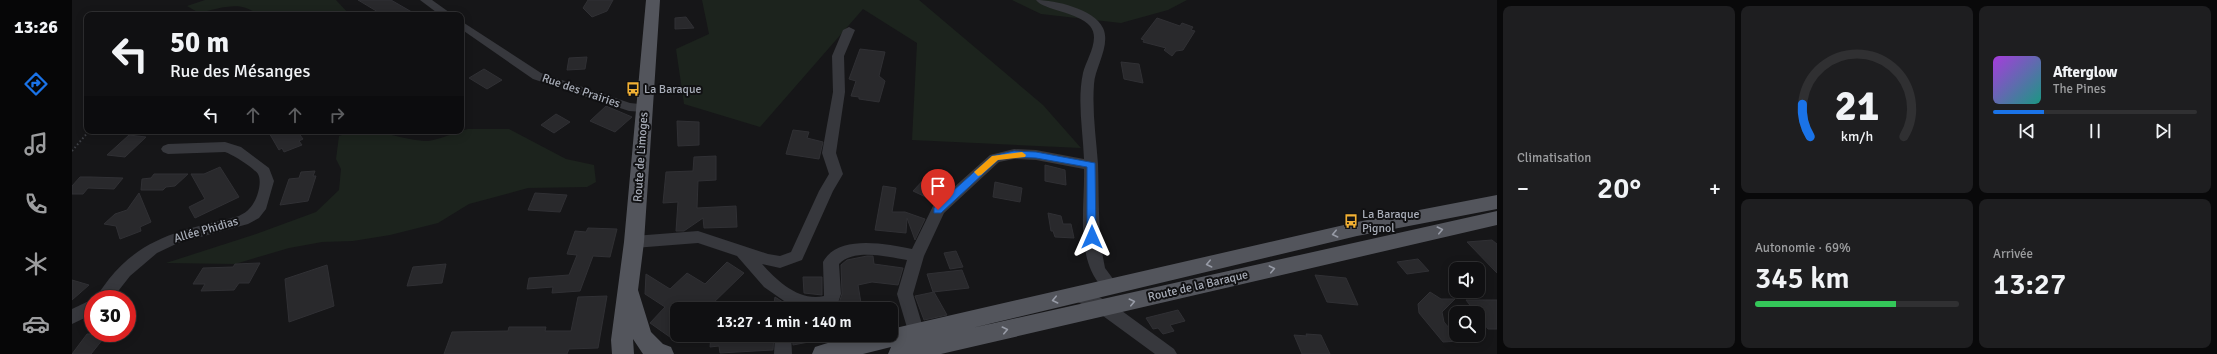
<!DOCTYPE html>
<html lang="fr">
<head>
<meta charset="utf-8">
<style>
  :root { --surface:#101012; --page:#1e1e20; --text:#f1f3f6; --muted:#9c9d9f; --line:#303032; --accent:#1a73e8 }
  body { margin:0; font-family:Signika,sans-serif; background:var(--page); color:var(--text); height:100vh; display:flex; flex-direction:column; font-size:15px; white-space:nowrap }
  * { box-sizing:border-box; margin:0 }
  p { font-size:13px; color:var(--muted) }
  .icon { flex:none; width:22px; height:22px; fill:none; stroke:currentColor; stroke-width:2; stroke-linecap:round; stroke-linejoin:round }
  .map { position:relative; flex:1; overflow:hidden }
  .side { display:flex; flex-direction:column; gap:6px; padding:6px; background:#09090a; width:720px }
  .side>* { flex:none }
  .top-card { position:absolute; left:12px; top:12px; width:380px; height:122px; border-radius:8px; box-shadow:0 2px 10px #0003,0 0 0 1px var(--line); background:#101012; color:var(--text); overflow:hidden }
  .tools { position:absolute; left:1377px; top:262px; display:grid; gap:8px }
  .tools a { display:grid; place-items:center; width:36px; height:36px; border-radius:8px; background:var(--surface); box-shadow:0 2px 10px #0003,0 0 0 1px var(--line); font-size:20px }
  .speed { position:absolute; left:12px; top:290px; display:flex; gap:8px; font-size:20px; font-weight:700; text-align:center }
  .speed>* { display:grid; place-content:center; width:52px; height:52px; border-radius:50%; background:var(--surface); box-shadow:0 2px 10px #0003,0 0 0 1px var(--line); line-height:1 }
  .speed .limit { border:6px solid #d22; background:#fff; color:#111 }
  .pin { position:absolute; display:grid; place-items:center; width:34px; height:34px; color:#fff; margin:-41px -17px; border-radius:50% 50% 50% 0; rotate:-45deg; box-shadow:0 0 4px #0007 }
  .pin .icon { rotate:45deg }
  .me { position:absolute; width:44px; margin:-22px; rotate:0deg; stroke-linejoin:round; filter:drop-shadow(0 0 3px #0008) }
  .turn { display:flex; align-items:center; gap:14px; height:84px; padding:0 20px; font-size:18px }
  .turn .icon { width:52px; height:52px; stroke-width:2.5 }
  .turn b { display:block; font-size:28px; line-height:34px }
  .lanes { display:flex; align-items:center; height:38px; padding:0 20px; background:#0003; justify-content:center; gap:20px; direction:ltr }
  .lanes .off { opacity:.35 }
  .big { font-size:30px; font-weight:600; line-height:1.1 }
  .side .card { flex:1; display:flex; flex-direction:column; justify-content:center; gap:6px; min-width:0; padding:0 14px; border-radius:8px; background:var(--page) }
  .side .dial { align-items:center; gap:0 }
  .dial svg { height:104px; overflow:visible; fill:none; stroke:var(--line); stroke-width:7; stroke-linecap:round; text-anchor:middle }
  .dial text { fill:var(--text); stroke:none }
  .song { display:flex; align-items:center; gap:12px }
  .cover { width:48px; height:48px; border-radius:6px; background:linear-gradient(135deg,hsl(280 70% 55%),hsl(170 70% 35%)) }
  .played { height:4px; border-radius:2px; background:linear-gradient(90deg,var(--accent) 25%,var(--line) 25%) }
  .keys { display:flex; justify-content:space-around; direction:ltr }
  .heat { display:flex; justify-content:space-between; align-items:center; font-size:22px; direction:ltr }
  .charge { height:6px; border-radius:3px; background:linear-gradient(90deg,#34c759 69%,var(--line) 0) }
  .side .tiles { flex:1; display:grid; gap:6px; grid-template-columns:repeat(3,1fr) }
  .card:first-child { grid-row:span 2 }
  .trip { position:absolute; left:598px; top:302px; width:228px; height:40px; border-radius:8px; background:var(--surface); box-shadow:0 2px 10px #0003,0 0 0 1px var(--line); font-weight:600; line-height:40px; text-align:center }
  main { display:flex; flex:1; min-height:0 }
  .menu { display:flex; flex-direction:column; width:72px; justify-content:space-around; align-items:center; background:#060607; color:var(--muted) }
  .menu .icon { width:28px; height:28px }
  .menu .selected { color:var(--accent) }
  .menu b { font-size:18px; color:var(--text) }
  .map>svg:first-child { display:block }
  .green { fill:#1c231d }
  .building { fill:#29292c; stroke:#303034 }
  .lines { fill:none; stroke-linecap:round; stroke-linejoin:round }
  .path { stroke:#3d3f44; stroke-width:2; stroke-dasharray:1.5 2.5; stroke-linecap:butt }
  .minor { fill:#37383d; fill-rule:evenodd }
  .major { fill:#53555c; fill-rule:evenodd }
  .oneway { stroke:#979ba6 }
  .route { fill:#1a73e8; stroke:#114b97 }
  .slow { fill:#f59e0b }
  .labels { text-anchor:middle; dominant-baseline:central; stroke-width:4; stroke-linejoin:round; paint-order:stroke }
  .poi-label { font-size:12px; fill:#a8adb8; stroke:#111113; text-anchor:start }
  .street-label { font-size:12px; fill:#a8adb8; stroke:#111113 }
</style>
</head>
<body>
<main>
<nav class="menu">
<b>13:26</b>
<svg class="icon selected" aria-label="directions" viewBox="0 0 24 24"><path d="M12 3l9 9-9 9-9-9zM9 14v-3h6M13 9l2 2-2 2"/></svg>
<svg class="icon" aria-label="music" viewBox="0 0 24 24"><path d="M9 18V5l10-2v13"/><circle cx="6" cy="18" r="3"/><circle cx="16" cy="16" r="3"/></svg>
<svg class="icon" aria-label="phone" viewBox="0 0 24 24"><path d="M5 4h4l2 5-3 2q2 4 5 5l2-3 5 2v4C11 20 4 13 5 4z"/></svg>
<svg class="icon" aria-label="climate" viewBox="0 0 24 24"><path d="M12 3v18M4 7l16 10M4 17L20 7"/></svg>
<svg class="icon" aria-label="car" viewBox="0 0 24 24"><path d="M5 17H2v-5l4-1 3-4h7l3 4 3 1v5h-3M9 17h6M6 11h13"/><circle cx="7" cy="17" r="2"/><circle cx="17" cy="17" r="2"/></svg>
</nav>
<div class="map">
<svg width="1425" height="354" viewBox="0 0 1425 354">
  <rect width="100%" height="100%" fill="#161618"/>
  <!-- green -->
  <g class="green">
    <path d="M 133,0 L 264,0 L 278,15 L 186,15 C 168,0 150,8 127,13 L 115,6 Z"/>
    <path d="M 630,0 L 847,0 L 971,105 L 1009,148 L 840,140 L 845,43 L 791,9 L 688,127 L 612,104 L 604,49 L 637,34 Z"/>
    <path d="M 940,0 L 1115,0 L 1096,10 L 1049,23 L 969,14 Z"/>
    <path d="M 396,129 L 437,129 L 494,159 L 522,165 L 524,182 L 515,187 L 456,188 L 397,204 L 366,223 L 318,235 L 281,241 L 250,242 L 217,248 L 163,264 L 94,263 L 181,235 L 244,212 L 267,190 L 269,169 L 264,159 L 267,136 C 302,124 318,138 352,141 C 362,142 385,132 396,129 Z"/>
  </g>
  <!-- building -->
  <g class="building">
    <path d="M 286,0 L 319,0 L 345,15 L 311,15 Z"/>
    <path d="M 516,0 L 541,0 L 535,11 L 520,17 L 511,8 Z"/>
    <path d="M 614,17 L 622,28 L 603,29 L 603,18 Z"/>
    <path d="M 1085,18 L 1108,26 L 1110,23 L 1121,27 L 1119,30 L 1123,31 L 1111,50 L 1104,51 L 1100,56 L 1092,50 L 1094,48 L 1071,42 L 1072,40 L 1069,39 Z"/>
    <path d="M 788,49 L 813,52 L 807,76 L 813,81 L 807,102 L 787,99 L 787,97 L 779,96 L 784,81 L 777,79 Z"/>
    <path d="M 515,57 L 513,69 L 495,70 L 497,58 Z"/>
    <path d="M 1049,62 L 1067,64 L 1071,83 L 1052,79 Z"/>
    <path d="M 412,69 L 430,80 L 415,89 L 397,78 Z"/>
    <path d="M 534,106 L 546,111 L 560,117 L 543,132 L 518,121 Z"/>
    <path d="M 484,114 L 498,122 L 482,133 L 469,125 Z"/>
    <path d="M 605,121 L 627,122 L 627,145 L 606,146 Z"/>
    <path d="M 721,130 L 737,132 L 735,138 L 751,142 L 747,159 L 714,154 Z"/>
    <path d="M 196,131 L 225,131 L 231,139 L 227,141 L 230,145 L 212,152 L 210,148 L 207,150 Z"/>
    <path d="M 57,135 L 74,137 L 53,157 L 35,155 Z"/>
    <path d="M 644,156 L 644,180 L 626,181 L 625,208 L 664,206 L 665,227 L 632,228 L 631,218 L 612,231 L 604,231 L 606,202 L 591,203 L 594,172 L 621,171 L 622,157 Z"/>
    <path d="M 973,165 L 993,170 L 994,185 L 973,181 Z"/>
    <path d="M 148,167 L 167,197 L 123,218 L 117,207 L 133,199 L 119,174 L 132,174 Z"/>
    <path d="M 243,171 L 241,176 L 244,176 L 236,201 L 208,205 L 217,179 L 227,178 L 229,172 Z"/>
    <path d="M 82,174 L 116,174 L 103,186 L 94,187 L 91,190 L 69,190 L 70,179 L 79,178 Z"/>
    <path d="M 855,176 L 872,184 L 858,199 L 841,191 Z"/>
    <path d="M 8,177 L 19,177 L 51,178 L 42,189 L 16,188 L 11,194 L 0,194 L 0,186 Z"/>
    <path d="M 923,182 L 950,188 L 948,202 L 921,197 Z"/>
    <path d="M 811,186 L 824,188 L 820,212 L 833,212 L 853,219 L 843,240 L 835,218 L 834,233 L 803,230 Z"/>
    <path d="M 67,193 L 79,222 L 68,227 L 69,231 L 48,239 L 44,226 L 32,224 L 43,214 L 55,210 Z"/>
    <path d="M 463,193 L 495,195 L 488,212 L 456,210 Z"/>
    <path d="M 976,213 L 989,216 L 991,224 L 999,224 L 1002,238 L 983,237 L 981,231 L 979,231 Z"/>
    <path d="M 516,228 L 545,229 L 538,257 L 521,256 L 508,291 L 480,293 L 481,287 L 455,289 L 457,278 L 497,275 L 505,255 L 495,254 L 503,231 L 514,232 Z"/>
    <path d="M 1420,240 L 1425,244 L 1425,273 L 1395,242 Z"/>
    <path d="M 884,251 L 891,267 L 878,269 L 872,253 Z"/>
    <path d="M 795,256 L 801,256 L 802,264 L 831,268 L 826,285 L 800,282 L 786,285 L 790,309 L 760,309 L 766,306 L 770,294 L 769,265 L 775,260 Z"/>
    <path d="M 1346,259 L 1357,271 L 1335,274 L 1325,262 Z"/>
    <path d="M 655,262 L 672,273 L 635,309 L 605,309 L 605,342 L 578,323 L 593,307 L 573,294 L 574,274 L 598,289 L 615,273 L 633,284 Z"/>
    <path d="M 188,263 L 177,283 L 167,283 L 162,290 L 129,291 L 133,284 L 121,284 L 131,268 L 161,267 L 163,264 Z"/>
    <path d="M 374,264 L 370,283 L 335,286 L 341,267 Z"/>
    <path d="M 255,265 L 262,306 L 217,322 L 213,279 Z"/>
    <path d="M 890,270 L 897,288 L 861,292 L 855,274 Z"/>
    <path d="M 1243,275 L 1274,278 L 1286,305 L 1255,302 Z"/>
    <path d="M 731,277 L 750,277 L 750,295 L 732,293 Z"/>
    <path d="M 0,280 L 17,285 L 0,300 Z"/>
    <path d="M 862,292 L 875,315 L 852,320 L 843,296 Z"/>
    <path d="M 1358,292 L 1369,299 L 1383,299 L 1370,312 L 1372,322 L 1388,341 L 1371,342 L 1347,313 L 1346,304 Z"/>
    <path d="M 535,296 L 526,348 L 497,349 L 495,354 L 372,354 L 380,332 L 436,331 L 437,327 L 474,327 L 473,331 L 499,331 L 506,297 Z"/>
    <path d="M 703,297 L 714,304 L 727,309 L 701,309 Z"/>
    <path d="M 1394,300 L 1425,300 L 1425,329 L 1416,329 Z"/>
    <path d="M 1106,310 L 1113,321 L 1098,325 L 1102,331 L 1091,334 L 1086,328 L 1081,329 L 1074,318 Z"/>
    <path d="M 15,334 L 35,334 L 19,354 L 0,354 Z"/>
    <path d="M 1234,334 L 1249,335 L 1258,354 L 1230,354 L 1222,335 L 1235,336 Z"/>
    <path d="M 639,335 L 702,335 L 701,350 L 648,353 L 647,346 L 638,347 Z"/>
    <path d="M 720,335 L 741,335 L 742,341 L 721,345 Z"/>
  </g>
  <g class="lines">
    <!-- path -->
    <g class="path">
      <path d="M 168,15 L 170,14"/>
      <path d="M 0,151 L 17,131"/>
    </g>
    <!-- minor -->
    <g class="minor">
      <path d="M 348,0 L 360,0 L 381,15 L 368,15 Z"/>
      <path d="M 964,0 C 983,0 1022,9 1031,28 C 1039,45 1023,67 1022,84 C 1020,111 1024,137 1026,164 C 1027,193 1026,223 1030,252 L 1033,268 L 1047,287 L 1045,292 C 1037,294 1034,292 1029,286 C 1003,256 1013,206 1012,169 L 964,160 L 942,159 L 927,162 L 872,213 L 852,256 L 841,294 L 855,341 L 853,346 L 847,348 L 841,346 L 839,341 L 825,294 L 835,260 C 816,257 782,248 767,264 L 769,294 L 765,306 L 754,309 L 731,309 L 715,303 L 692,287 L 665,256 L 626,243 L 562,248 L 557,246 L 554,242 L 557,238 L 562,236 L 626,231 L 696,254 L 708,256 L 719,252 L 747,191 L 757,174 L 750,153 L 761,92 L 760,56 L 771,30 L 777,27 L 783,30 L 772,56 L 773,92 L 764,153 L 771,174 L 761,191 L 730,260 L 708,268 L 690,264 C 705,281 728,302 752,296 L 751,262 C 766,234 814,244 840,249 L 861,206 L 918,155 L 942,149 L 964,150 L 1012,159 C 1011,131 1005,101 1011,73 C 1014,60 1029,39 1018,26 C 1006,12 971,10 964,0 Z"/>
      <path d="M 389,21 L 469,73 L 558,103 L 577,105 L 578,108 L 572,112 L 557,111 L 461,79 L 389,29 Z"/>
      <path d="M 153,142 L 169,147 L 197,168 L 202,181 L 194,209 L 187,218 L 176,224 L 106,243 L 85,253 L 58,276 L 40,299 L 23,299 C 27,292 32,286 37,279 C 72,235 116,229 167,216 C 170,214 175,212 177,209 C 184,203 191,183 186,174 C 182,168 160,154 153,152 L 96,154 L 91,152 L 89,149 L 91,146 L 96,144 Z"/>
      <path d="M 1006,287 L 1039,303 L 1102,349 L 1105,354 L 1083,354 L 1027,313 L 1000,299 L 998,294 L 1000,289 Z"/>
      <path d="M 21,299 L 21,314 L 0,324 L 0,309 Z"/>
      <path d="M 703,335 L 719,335 L 720,354 L 702,354 Z"/>
    </g>
    <!-- major -->
    <g class="major">
      <path d="M 574,0 L 588,0 L 572,242 L 566,290 L 579,332 L 591,344 L 599,347 L 602,354 L 571,354 L 561,339 L 562,354 L 540,354 L 539,340 L 552,242 Z"/>
      <path d="M 1425,195 L 1425,209 L 1285,236 L 900,328 L 1425,211 L 1425,225 L 869,354 L 816,354 L 819,347 L 791,354 L 740,354 L 743,347 C 768,338 793,335 819,335 L 819,329 L 1285,222 Z"/>
    </g>
  </g>
  <!-- one-way arrows -->
  <defs><path id="oneway-chevron" d="M-2-3.5L2.5 0L-2 3.5" fill="none" stroke-width="1.6" stroke-linecap="round" stroke-linejoin="round"/></defs>
  <g class="oneway">
    <use href="#oneway-chevron" transform="translate(1368 230) rotate(-13)"/>
    <use href="#oneway-chevron" transform="translate(1263 234) rotate(167)"/>
    <use href="#oneway-chevron" transform="translate(1137 264) rotate(167)"/>
    <use href="#oneway-chevron" transform="translate(1200 269) rotate(-13)"/>
    <use href="#oneway-chevron" transform="translate(983 300) rotate(167)"/>
    <use href="#oneway-chevron" transform="translate(1060 302) rotate(-13)"/>
    <use href="#oneway-chevron" transform="translate(933 330) rotate(-13)"/>
  </g>
  <!-- route -->
  <path class="route" d="M 942,151 L 964,152 L 1023,163 L 1024,240 L 1020,241 L 1015,237 L 1015,167 L 964,158 L 942,157 L 926,160 L 869,213 L 862,213 L 862,208 L 920,156 Z"/>
  <!-- slow -->
  <path class="slow" d="M 950,152 L 954,155 L 953,157 L 926,160 L 909,175 L 906,176 L 902,172 L 920,156 Z"/>
  <!-- icons -->
  <defs>
    <symbol id="bus-bare" viewBox="-9 -9 18 18"><path d="M-5-6H5V4H4V6H2V4H-2V6H-4V4H-5ZM-3.5-4V0h7V-4ZM-3.5 1.2v1.5H-2V1.2ZM2 1.2v1.5H3.5V1.2Z" fill="#f2b134" stroke="#111113" stroke-width="2.5" paint-order="stroke"/></symbol>
  </defs>
  <g fill-rule="evenodd">
    <use href="#bus-bare" x="551" y="79" width="20" height="20"/>
    <use href="#bus-bare" x="1269" y="211" width="20" height="20"/>
  </g>
  <g class="labels">
    <!-- poi labels -->
    <g class="poi-label">
      <text x="572" y="89">La Baraque</text>
      <text x="1290" y="214">La Baraque<tspan x="1290" dy="14">Pignol</tspan></text>
    </g>
    <!-- street labels -->
    <g class="street-label">
      <text transform="translate(509 91) rotate(19)">Rue des Prairies</text>
      <text transform="translate(569 157) rotate(-86)">Route de Limoges</text>
      <text transform="translate(134 230) rotate(-16)">Allée Phidias</text>
      <text transform="translate(1126 286) rotate(-13)">Route de la Baraque</text>
    </g>
  </g>
</svg>
<div class="tools">
<a><svg class="icon" aria-label="sound" viewBox="0 0 24 24"><path d="M4 9h4l5-4v14l-5-4H4zM17 9q2 3 0 6"/></svg></a>
<a><svg class="icon" aria-label="search" viewBox="0 0 24 24"><circle cx="10" cy="10" r="6"/><path d="M15 15l6 6"/></svg></a>
</div>
<div class="speed"><div class="limit">30</div></div>
<div class="pin" style="left:866px;top:210px;background:#d93025"><svg class="icon" aria-label="arrive" viewBox="0 0 24 24"><path d="M6 21V4h12l-3 4 3 4H6"/></svg></div>
<svg class="me" style="left:1020px;top:237px" viewBox="-20 -20 40 40"><path d="M0-17L14 15 0 8-14 15z" fill="#1a73e8" stroke="#fff" stroke-width="4"/></svg>
<div class="trip">13:27 · 1 min · 140 m</div>
<div class="top-card">
<div class="turn"><svg class="icon" aria-label="left" viewBox="0 0 24 24"><path d="M17 20v-9H6M10 6l-5 5 5 5"/></svg><div><b>50 m</b>Rue des Mésanges</div></div>
<div class="lanes"><svg class="icon" aria-label="left" viewBox="0 0 24 24"><path d="M17 20v-9H6M10 6l-5 5 5 5"/></svg><svg class="icon off" aria-label="ahead" viewBox="0 0 24 24"><path d="M12 20V5M6 11l6-6 6 6"/></svg><svg class="icon off" aria-label="ahead" viewBox="0 0 24 24"><path d="M12 20V5M6 11l6-6 6 6"/></svg><svg class="icon off" aria-label="right" viewBox="0 0 24 24"><path d="M7 20v-9h11M14 6l5 5-5 5"/></svg></div>
</div>
</div>
<section class="side">
<div class="tiles">
<div class="card"><p>Climatisation</p>
<div class="heat"><a>−</a><b class="big">20°</b><a>+</a></div>
</div>
<div class="card dial"><svg viewBox="0 0 100 80">
<path d="M14 69A42 42 0 1 1 86 69"/>
<path d="M14 69A42 42 0 0 1 8 44" stroke="#1a73e8"/>
<text x="50" y="56" font-size="32" font-weight="700">21</text>
<text x="50" y="72" font-size="11">km/h</text>
</svg></div>
<div class="card">
<div class="song"><i class="cover"></i><div><b>Afterglow</b><p>The Pines</p></div></div>
<div class="played"></div>
<div class="keys"><svg class="icon" aria-label="previous" viewBox="0 0 24 24"><path d="M18 5L8 12l10 7zM5 5v14"/></svg><svg class="icon" aria-label="pause" viewBox="0 0 24 24"><path d="M8 5v14M16 5v14"/></svg><svg class="icon" aria-label="next" viewBox="0 0 24 24"><path d="M6 5l10 7-10 7zM19 5v14"/></svg></div>
</div>
<div class="card"><p>Autonomie · 69%</p><b class="big">345 km</b><div class="charge"></div></div>
<div class="card"><p>Arrivée</p><b class="big">13:27</b></div>
</div>
</section>
</main>
</body>
</html>
